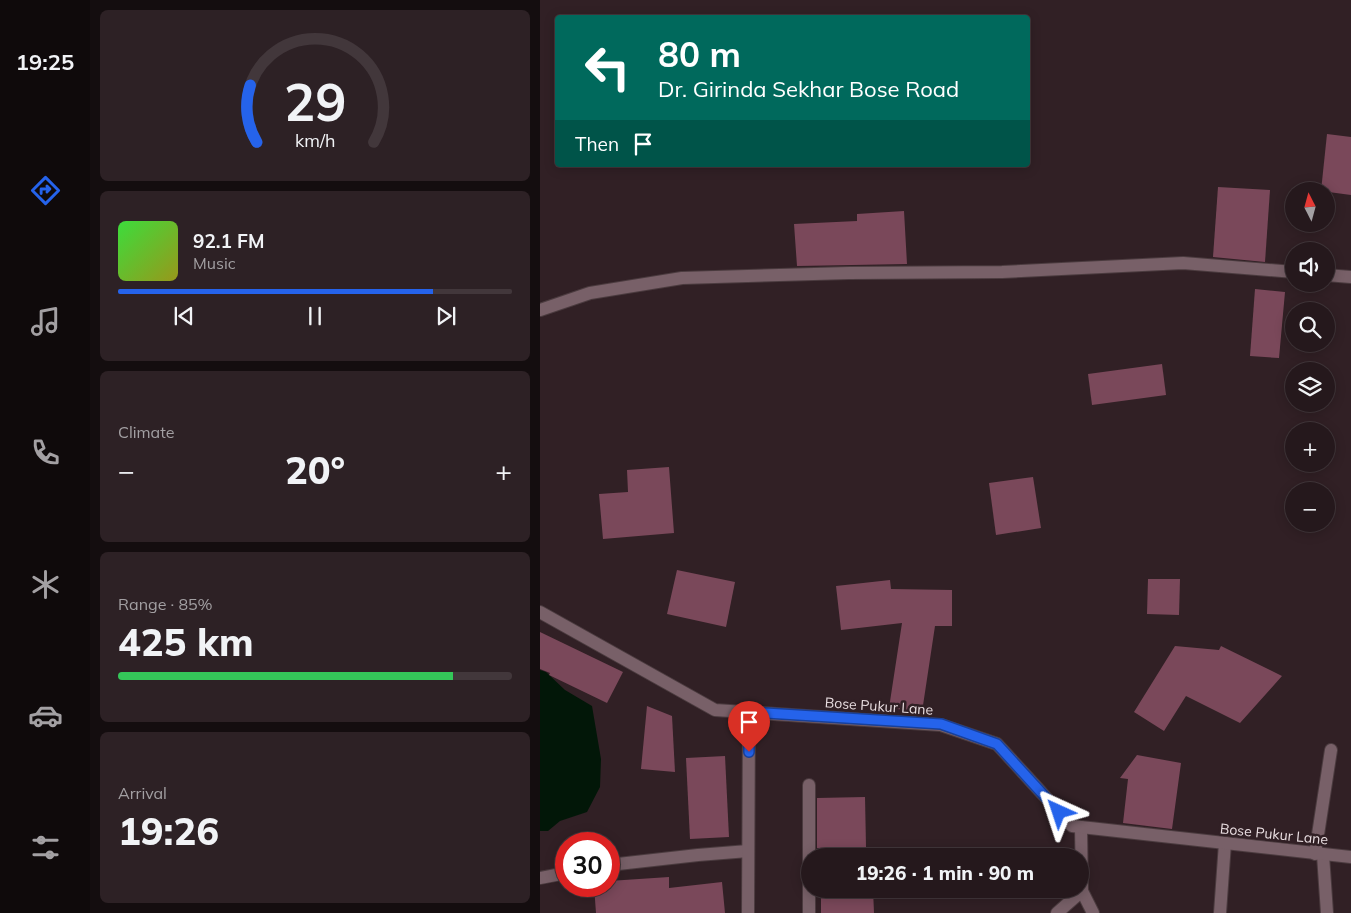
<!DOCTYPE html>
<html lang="en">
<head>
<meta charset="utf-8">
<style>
  :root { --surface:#25181c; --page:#2d2125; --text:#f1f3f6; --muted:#a3a0a3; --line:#42373b; --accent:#2563eb }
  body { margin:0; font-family:Mulish,sans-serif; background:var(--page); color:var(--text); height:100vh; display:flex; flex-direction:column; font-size:19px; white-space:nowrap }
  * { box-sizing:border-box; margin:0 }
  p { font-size:16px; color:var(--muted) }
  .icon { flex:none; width:28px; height:28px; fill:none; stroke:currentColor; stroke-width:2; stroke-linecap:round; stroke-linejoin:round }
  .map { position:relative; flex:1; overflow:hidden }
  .drawer { display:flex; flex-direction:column; gap:10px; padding:10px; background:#140d0f; width:450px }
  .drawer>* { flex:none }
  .guide { position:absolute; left:15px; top:15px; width:475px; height:152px; border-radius:5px; box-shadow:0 2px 12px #0003,0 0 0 1px var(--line); background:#00695c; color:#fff; overflow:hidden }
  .needle { width:32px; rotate:354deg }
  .controls { position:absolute; left:745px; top:182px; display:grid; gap:10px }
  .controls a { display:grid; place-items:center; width:50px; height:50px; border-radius:50%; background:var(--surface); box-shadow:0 2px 12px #0003,0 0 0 1px var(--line); font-size:25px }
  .speed { position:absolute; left:15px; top:832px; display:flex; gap:10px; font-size:25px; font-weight:700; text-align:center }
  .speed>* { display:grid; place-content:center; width:65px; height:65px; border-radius:50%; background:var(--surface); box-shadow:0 2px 12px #0003,0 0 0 1px var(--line); line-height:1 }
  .speed .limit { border:8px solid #d22; background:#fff; color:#111 }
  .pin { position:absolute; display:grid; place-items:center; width:42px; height:42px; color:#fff; margin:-51px -21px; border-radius:50% 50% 50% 0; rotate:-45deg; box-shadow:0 0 5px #0007 }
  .pin .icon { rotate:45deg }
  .me { position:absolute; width:55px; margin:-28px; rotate:318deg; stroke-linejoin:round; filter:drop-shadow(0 0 4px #0008) }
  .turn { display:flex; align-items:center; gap:18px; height:105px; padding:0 20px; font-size:22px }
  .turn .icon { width:65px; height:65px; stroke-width:2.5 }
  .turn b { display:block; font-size:35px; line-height:42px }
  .then { display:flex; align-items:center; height:48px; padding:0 20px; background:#0003; gap:10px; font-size:19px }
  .big { font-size:38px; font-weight:800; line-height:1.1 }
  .drawer .card { flex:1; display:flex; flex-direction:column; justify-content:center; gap:8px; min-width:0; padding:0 18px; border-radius:8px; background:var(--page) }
  .drawer .dial { align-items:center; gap:0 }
  .dial svg { height:130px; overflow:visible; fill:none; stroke:var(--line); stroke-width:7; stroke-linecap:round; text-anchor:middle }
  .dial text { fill:var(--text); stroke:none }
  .song { display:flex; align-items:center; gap:15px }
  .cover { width:60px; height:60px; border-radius:8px; background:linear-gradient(135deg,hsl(120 70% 55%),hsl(60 70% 35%)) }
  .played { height:5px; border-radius:2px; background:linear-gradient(90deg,var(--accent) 80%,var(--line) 80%) }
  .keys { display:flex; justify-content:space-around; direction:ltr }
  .heat { display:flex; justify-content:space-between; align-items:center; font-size:28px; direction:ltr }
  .charge { height:8px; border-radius:4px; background:linear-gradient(90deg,#34c759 85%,var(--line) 0) }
  .trip { position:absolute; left:261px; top:848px; width:288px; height:50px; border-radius:25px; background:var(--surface); box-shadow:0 2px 12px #0003,0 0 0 1px var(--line); font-weight:800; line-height:50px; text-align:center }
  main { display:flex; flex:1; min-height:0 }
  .menu { display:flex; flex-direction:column; width:90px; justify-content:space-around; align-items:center; background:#0f0a0b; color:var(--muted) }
  .menu .icon { width:35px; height:35px }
  .menu .on { color:var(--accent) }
  .menu b { font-size:22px; color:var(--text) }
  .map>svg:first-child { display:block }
  .water { fill:#021708 }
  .building { fill:#7a485a }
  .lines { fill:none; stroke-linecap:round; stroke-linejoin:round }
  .service-casing { stroke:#4b3b3f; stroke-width:14 }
  .minor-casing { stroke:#4b3b3f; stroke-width:14 }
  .service { stroke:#786068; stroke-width:12 }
  .minor { stroke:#786068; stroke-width:12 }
  .route-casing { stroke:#184099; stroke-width:12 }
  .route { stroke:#2563eb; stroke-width:9 }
  .labels { text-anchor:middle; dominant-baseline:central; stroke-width:5; stroke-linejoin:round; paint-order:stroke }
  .street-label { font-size:14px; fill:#eadfe2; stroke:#312025 }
</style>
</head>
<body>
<main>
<nav class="menu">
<b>19:25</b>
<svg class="icon on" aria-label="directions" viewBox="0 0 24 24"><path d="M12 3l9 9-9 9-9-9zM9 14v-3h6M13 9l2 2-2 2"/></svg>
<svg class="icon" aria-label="music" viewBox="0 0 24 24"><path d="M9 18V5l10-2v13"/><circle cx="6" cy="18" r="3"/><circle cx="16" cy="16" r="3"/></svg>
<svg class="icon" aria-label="phone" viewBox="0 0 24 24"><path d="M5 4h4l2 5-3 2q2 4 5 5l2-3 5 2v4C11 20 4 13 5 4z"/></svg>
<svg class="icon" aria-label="climate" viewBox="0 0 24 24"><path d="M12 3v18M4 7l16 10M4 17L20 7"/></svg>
<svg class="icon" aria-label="car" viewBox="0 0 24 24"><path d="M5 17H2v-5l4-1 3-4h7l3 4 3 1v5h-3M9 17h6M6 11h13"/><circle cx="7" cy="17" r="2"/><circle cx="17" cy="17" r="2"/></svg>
<svg class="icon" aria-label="filters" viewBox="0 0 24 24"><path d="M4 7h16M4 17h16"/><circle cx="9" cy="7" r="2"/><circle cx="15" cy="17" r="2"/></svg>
</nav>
<section class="drawer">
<div class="card dial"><svg viewBox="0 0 100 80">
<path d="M14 69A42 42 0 1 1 86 69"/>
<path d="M14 69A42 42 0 0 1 10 34" stroke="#2563eb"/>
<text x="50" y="56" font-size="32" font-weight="700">29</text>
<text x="50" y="72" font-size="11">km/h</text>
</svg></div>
<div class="card">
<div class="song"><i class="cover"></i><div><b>92.1 FM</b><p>Music</p></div></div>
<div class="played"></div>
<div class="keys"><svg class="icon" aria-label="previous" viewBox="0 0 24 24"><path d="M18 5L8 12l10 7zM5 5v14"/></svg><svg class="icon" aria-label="pause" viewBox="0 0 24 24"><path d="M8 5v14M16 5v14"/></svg><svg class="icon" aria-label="next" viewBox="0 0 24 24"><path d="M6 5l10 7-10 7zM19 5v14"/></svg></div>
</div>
<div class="card"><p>Climate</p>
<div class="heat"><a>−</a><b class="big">20°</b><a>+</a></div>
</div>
<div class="card"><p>Range · 85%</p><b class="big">425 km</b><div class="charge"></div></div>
<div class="card"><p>Arrival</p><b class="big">19:26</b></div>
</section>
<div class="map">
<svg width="811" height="913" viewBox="0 0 811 913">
  <rect width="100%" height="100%" fill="#312025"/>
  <!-- water -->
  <path class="water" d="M 0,670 L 6,672 L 25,690 L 52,706 L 61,759 L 60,787 L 47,812 L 20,821 L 8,831 L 0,831 Z"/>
  <!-- building -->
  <g class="building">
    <path d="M 787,134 L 811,137 L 811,195 L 781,191 Z"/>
    <path d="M 678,187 L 730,190 L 725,262 L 673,257 Z"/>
    <path d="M 364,211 L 367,264 L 257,266 L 254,224 L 317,221 L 317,214 Z"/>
    <path d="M 715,289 L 745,292 L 739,358 L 710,356 Z"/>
    <path d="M 622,364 L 626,395 L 552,405 L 548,374 Z"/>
    <path d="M 129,467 L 134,533 L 63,539 L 59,494 L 88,492 L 87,470 Z"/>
    <path d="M 493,477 L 501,528 L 456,535 L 449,483 Z"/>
    <path d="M 137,570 L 195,582 L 186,627 L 127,614 Z"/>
    <path d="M 608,579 L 640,579 L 639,615 L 607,614 Z"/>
    <path d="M 350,580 L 351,589 L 412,590 L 412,626 L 395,626 L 382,712 L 349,708 L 362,623 L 301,630 L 296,586 Z"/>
    <path d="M 0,632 L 83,672 L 67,703 L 9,675 L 10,673 L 0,669 Z"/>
    <path d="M 635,646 L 679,650 L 681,646 L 742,676 L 700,723 L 646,696 L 624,731 L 594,712 Z"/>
    <path d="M 107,706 L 132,716 L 135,772 L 101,769 Z"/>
    <path d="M 597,755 L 641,763 L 632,829 L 583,823 L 588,779 L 580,778 Z"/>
    <path d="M 185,756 L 189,837 L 150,839 L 146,758 Z"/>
    <path d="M 325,797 L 326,847 L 277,848 L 277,798 Z"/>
    <path d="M 129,877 L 129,888 L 182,882 L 185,913 L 56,913 L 54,886 L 69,886 L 69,881 Z"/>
    <path d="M 281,889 L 333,889 L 334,913 L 281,913 Z"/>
  </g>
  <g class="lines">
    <defs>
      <g id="service">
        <path d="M 775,854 L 791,750"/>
        <path d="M 783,855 L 787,913"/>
        <path d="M 542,891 L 553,913"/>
        <path d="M 517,913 L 542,891 L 541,827"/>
        <path d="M 680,913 L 685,843"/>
      </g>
      <g id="minor">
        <path d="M 786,275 L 811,277"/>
        <path d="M 0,310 L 50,293 L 142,278 L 309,273 L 462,272 L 643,263 L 754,272"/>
        <path d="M 0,612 L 175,710 L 401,725 L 457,744 L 532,826 L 811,857"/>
        <path d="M 269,785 L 269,913"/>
        <path d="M 69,865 L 158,855 L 208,851"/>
        <path d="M 0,878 L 26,873"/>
        <path d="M 208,913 L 209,712"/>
      </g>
    </defs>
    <!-- service casing -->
    <use href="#service" class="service-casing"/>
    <!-- minor casing -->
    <use href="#minor" class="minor-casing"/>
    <!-- service -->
    <use href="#service" class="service"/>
    <!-- minor -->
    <use href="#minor" class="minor"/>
  </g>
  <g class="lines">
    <defs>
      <path id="route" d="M 209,752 L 209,712 L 401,724 L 457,744 L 519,812"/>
    </defs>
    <!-- route casing -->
    <use href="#route" class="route-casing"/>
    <!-- route -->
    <use href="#route" class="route"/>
  </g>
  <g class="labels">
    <!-- street labels -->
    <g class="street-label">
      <text transform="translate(339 706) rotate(4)">Bose Pukur Lane</text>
      <text transform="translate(734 834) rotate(6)">Bose Pukur Lane</text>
    </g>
  </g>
</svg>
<div class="controls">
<a><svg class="needle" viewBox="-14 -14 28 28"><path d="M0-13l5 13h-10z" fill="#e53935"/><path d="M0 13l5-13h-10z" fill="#a3a0a3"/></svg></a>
<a><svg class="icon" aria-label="sound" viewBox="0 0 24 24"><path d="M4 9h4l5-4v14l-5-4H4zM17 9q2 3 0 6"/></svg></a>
<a><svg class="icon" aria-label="search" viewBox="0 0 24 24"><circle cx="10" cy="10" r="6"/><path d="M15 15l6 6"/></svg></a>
<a><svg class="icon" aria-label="layers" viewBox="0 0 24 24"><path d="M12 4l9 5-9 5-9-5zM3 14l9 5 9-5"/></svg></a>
<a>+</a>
<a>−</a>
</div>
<div class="speed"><div class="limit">30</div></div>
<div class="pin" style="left:209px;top:752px;background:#d93025"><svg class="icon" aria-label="arrive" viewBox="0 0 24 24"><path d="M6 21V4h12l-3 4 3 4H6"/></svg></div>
<svg class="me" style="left:519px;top:812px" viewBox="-20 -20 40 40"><path d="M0-17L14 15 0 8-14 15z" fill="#2563eb" stroke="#fff" stroke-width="4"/></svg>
<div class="trip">19:26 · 1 min · 90 m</div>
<div class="guide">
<div class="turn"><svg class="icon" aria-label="left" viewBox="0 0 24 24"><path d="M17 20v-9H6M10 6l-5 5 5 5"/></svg><div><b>80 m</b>Dr. Girinda Sekhar Bose Road</div></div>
<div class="then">Then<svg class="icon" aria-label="arrive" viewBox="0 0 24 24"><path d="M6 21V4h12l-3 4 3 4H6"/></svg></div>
</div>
</div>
</main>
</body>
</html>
